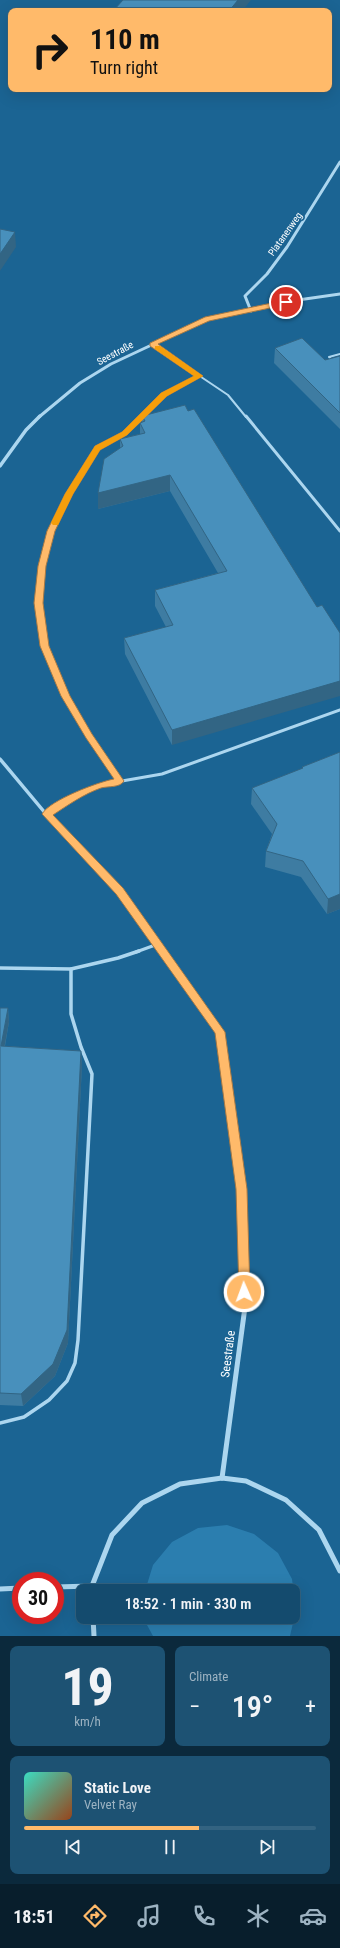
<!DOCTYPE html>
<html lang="en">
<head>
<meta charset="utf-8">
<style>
  :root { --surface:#144b6e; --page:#1d5273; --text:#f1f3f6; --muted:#9db3c2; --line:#336381; --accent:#ffba6a }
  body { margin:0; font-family:"Roboto Condensed",sans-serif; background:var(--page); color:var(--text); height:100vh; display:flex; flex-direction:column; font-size:15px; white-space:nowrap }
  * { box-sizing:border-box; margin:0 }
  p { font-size:13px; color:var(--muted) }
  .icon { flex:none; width:22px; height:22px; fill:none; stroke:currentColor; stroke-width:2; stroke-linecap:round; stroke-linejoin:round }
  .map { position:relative; height:1636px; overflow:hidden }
  .details { display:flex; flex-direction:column; gap:10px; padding:10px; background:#0b293c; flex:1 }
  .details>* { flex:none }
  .top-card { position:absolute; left:8px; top:8px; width:324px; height:84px; border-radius:8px; box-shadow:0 4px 16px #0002,0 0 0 1px var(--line); background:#ffba6a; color:#111; overflow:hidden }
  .speed { position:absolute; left:12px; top:1572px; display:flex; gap:8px; font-size:20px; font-weight:700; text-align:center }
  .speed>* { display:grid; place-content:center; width:52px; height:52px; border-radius:50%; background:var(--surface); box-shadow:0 4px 16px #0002,0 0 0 1px var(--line); line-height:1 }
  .speed .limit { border:6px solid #d22; background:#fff; color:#111 }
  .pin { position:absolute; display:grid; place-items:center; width:34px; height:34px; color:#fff; margin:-17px; border:2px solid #fff; border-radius:50%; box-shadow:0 1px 4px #0007 }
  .me { position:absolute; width:44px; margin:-22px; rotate:358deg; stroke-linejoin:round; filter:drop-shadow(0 0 3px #0008) }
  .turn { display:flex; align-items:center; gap:14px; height:84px; padding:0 16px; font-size:18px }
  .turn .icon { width:52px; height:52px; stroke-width:2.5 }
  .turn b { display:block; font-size:28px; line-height:34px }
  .big { font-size:30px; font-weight:600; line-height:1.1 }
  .details .card { flex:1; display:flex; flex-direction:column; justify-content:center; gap:6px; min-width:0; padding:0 14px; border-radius:8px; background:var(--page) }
  .details .dial { align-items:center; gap:0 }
  .dial b { font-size:52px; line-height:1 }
  .song { display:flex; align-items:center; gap:12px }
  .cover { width:48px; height:48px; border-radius:6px; background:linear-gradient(135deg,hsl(170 70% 55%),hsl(20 70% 35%)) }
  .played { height:4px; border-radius:2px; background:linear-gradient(90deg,var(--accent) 60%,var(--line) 60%) }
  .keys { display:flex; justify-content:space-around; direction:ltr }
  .heat { display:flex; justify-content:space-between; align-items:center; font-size:22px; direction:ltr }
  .details .tiles { flex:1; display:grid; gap:10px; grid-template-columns:1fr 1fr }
  .card:last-child { grid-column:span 2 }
  .trip { position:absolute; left:76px; top:1584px; width:224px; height:40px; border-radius:8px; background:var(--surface); box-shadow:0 4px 16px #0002,0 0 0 1px var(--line); font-weight:600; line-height:40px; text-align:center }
  .menu { display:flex; height:64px; justify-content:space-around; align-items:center; background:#081e2c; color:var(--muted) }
  .menu .icon { width:28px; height:28px }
  .menu .active { color:var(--accent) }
  .menu b { font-size:18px; color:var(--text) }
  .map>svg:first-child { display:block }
  .green { fill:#2b7eaf }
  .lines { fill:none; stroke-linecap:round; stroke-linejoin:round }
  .lane-far2 { stroke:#acd6ef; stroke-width:2 }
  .lane-far1 { stroke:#acd6ef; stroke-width:3 }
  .lane { stroke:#acd6ef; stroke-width:3.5 }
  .street-far2 { stroke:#acd6ef; stroke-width:3 }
  .street-far1 { stroke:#acd6ef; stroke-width:3.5 }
  .street { stroke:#acd6ef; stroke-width:5 }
  .wall { fill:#3e7ca2 }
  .shaded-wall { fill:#326584 }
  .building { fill:#4890bc; stroke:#326584 }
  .route { fill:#ffba6a; stroke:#a67945 }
  .slow { fill:#f59e0b }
  .labels { text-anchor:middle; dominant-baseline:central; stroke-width:3.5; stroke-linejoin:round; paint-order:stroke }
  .far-street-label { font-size:10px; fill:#fff; stroke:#1b6493 }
  .street-label { font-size:12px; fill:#fff; stroke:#1b6493 }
</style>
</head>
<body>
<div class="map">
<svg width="340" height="1636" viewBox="0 0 340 1636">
  <rect width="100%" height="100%" fill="#1b6493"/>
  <!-- green -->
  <path class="green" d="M 227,1525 L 254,1534 L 278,1553 L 292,1579 L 296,1610 L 290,1636 L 153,1636 L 147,1625 L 146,1617 L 293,1617 L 293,1591 L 145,1591 L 153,1565 L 172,1542 L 198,1528 Z"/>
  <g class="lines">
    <!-- lane-far2 -->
    <g class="lane-far2">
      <path d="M 152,344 L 228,395 L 246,417"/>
      <path d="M 332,360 L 329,357 L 340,354"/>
      <path d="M 140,417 L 164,394 L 199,376"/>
    </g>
    <!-- lane-far1 -->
    <g class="lane-far1">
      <path d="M 246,416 L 340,531"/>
      <path d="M 120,781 L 89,736 L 66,696 L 45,646 L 39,603 L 42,566 L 51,531 L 69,495 L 98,448 L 124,433 L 141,416"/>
      <path d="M 46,814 L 99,785 L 162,774 L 340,710"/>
      <path d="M 136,952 L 158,944"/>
    </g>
    <!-- lane -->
    <g class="lane">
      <path d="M 0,968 L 71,969 L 118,958 L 139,951"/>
      <path d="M 0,1423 L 24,1417 L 49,1400 L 67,1381 L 75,1363 L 78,1340 L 92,1074 L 81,1047 L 71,1014 L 71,969"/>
    </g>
    <!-- street-far2 -->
    <g class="street-far2">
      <path d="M 251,311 L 245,296 L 267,274 L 287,247 L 340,162"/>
      <path d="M 39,417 L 80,383 L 111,364 L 207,319 L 298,300 L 340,294"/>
    </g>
    <!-- street-far1 -->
    <g class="street-far1">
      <path d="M 0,466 L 26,430 L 40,416"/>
      <path d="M 0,759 L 46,814 L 120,891 L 163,952"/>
    </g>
    <!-- street -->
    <g class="street">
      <path d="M 162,951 L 220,1032 L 241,1189 L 245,1307 L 222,1478"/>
      <path d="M 55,1587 L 92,1586"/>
      <path d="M 0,1589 L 21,1588"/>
      <path d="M 92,1591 L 92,1586 L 112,1535 L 142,1503 L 180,1484 L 222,1478 L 246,1481 L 286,1500 L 319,1530 L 340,1571"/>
      <path d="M 93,1617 L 94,1636"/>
    </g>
  </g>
  <!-- wall -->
  <g class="wall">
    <path d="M 275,348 L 325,360 L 340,356 L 340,429 L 274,363 Z"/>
    <path d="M 142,416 L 317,607 L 172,745 L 125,654 L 124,638 L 166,627 L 155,606 L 155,590 L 218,573 L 170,491 L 98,509 L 120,448 L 120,439 L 140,434 L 140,423 L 142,422 Z"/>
    <path d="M 340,752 L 340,909 L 327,914 L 301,877 L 265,867 L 266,851 L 272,834 L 251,804 L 252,788 L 302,769 L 302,767 Z"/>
    <path d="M 0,1008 L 8,1008 L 9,1022 L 5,1046 L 81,1051 L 82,1065 L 68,1343 L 55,1376 L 23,1406 L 0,1405 Z"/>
  </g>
  <!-- shaded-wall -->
  <g class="shaded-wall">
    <path d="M 238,0 L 251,0 L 242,11 L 229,11 Z"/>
    <path d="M 15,232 L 16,247 L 0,271 L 0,254 Z"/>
    <path d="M 170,475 L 170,491 L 98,509 L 98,493 Z"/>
    <path d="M 340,681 L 340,696 L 172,745 L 172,730 Z"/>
    <path d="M 340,894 L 340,909 L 327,914 L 328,899 Z"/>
    <path d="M 8,1008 L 9,1022 L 2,1060 L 1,1046 Z"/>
    <path d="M 81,1051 L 82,1065 L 68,1343 L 55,1376 L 23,1406 L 21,1394 Z"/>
  </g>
  <!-- building -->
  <g class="building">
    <path d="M 123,0 L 238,0 L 229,11 L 113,11 Z"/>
    <path d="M 0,229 L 15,232 L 0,254 Z"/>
    <path d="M 302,338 L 325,360 L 340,356 L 340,413 L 275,348 Z"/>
    <path d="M 185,405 L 188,411 L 194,409 L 317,607 L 322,605 L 340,633 L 340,681 L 172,730 L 124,638 L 173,625 L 155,590 L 227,571 L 170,475 L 98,493 L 104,459 L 123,446 L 120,439 L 145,433 L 140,423 L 145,421 L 142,416 Z"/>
    <path d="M 340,752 L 340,894 L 328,899 L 303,861 L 266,851 L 277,824 L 252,788 L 303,768 L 302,767 Z"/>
    <path d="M 0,1008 L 8,1008 L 1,1046 L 81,1051 L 67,1330 L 53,1364 L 21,1394 L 0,1393 Z"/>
  </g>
  <!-- route -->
  <path class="route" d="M 286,300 L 290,302 L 289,304 L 209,321 L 158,344 L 203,376 L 167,396 L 127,435 L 100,450 L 73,494 L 55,531 L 46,566 L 43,603 L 49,646 L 70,696 L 92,734 L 124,781 C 120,788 108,786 101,788 C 84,794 68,805 53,815 L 123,888 L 225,1032 L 247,1189 L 250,1292 L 248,1296 L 244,1297 L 240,1296 L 239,1292 L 236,1189 L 215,1033 L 116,894 L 42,814 C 50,800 98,782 114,779 L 86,738 L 61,696 L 40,646 L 34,603 L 38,566 L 47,531 L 65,494 L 95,446 L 122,432 L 161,393 L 194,376 L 150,346 L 150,343 L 205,317 Z"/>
  <!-- slow -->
  <path class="slow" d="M 155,346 L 160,346 L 203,376 L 167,396 L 127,435 L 100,450 L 73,494 L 58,525 L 53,525 L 51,523 L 65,494 L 95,446 L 122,432 L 161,393 L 194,376 L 155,349 Z"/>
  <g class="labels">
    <!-- far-street labels -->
    <g class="far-street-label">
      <text transform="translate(285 234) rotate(-55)">Platanenweg</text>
      <text transform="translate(115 353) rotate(-28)">Seestraße</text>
    </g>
    <!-- street labels -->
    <g class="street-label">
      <text transform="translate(228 1354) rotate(-83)">Seestraße</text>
    </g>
  </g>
</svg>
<div class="speed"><div class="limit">30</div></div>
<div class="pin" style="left:286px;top:302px;background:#d93025"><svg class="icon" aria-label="arrive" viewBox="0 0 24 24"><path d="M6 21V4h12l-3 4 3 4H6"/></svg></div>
<svg class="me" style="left:244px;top:1292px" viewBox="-20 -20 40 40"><circle r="17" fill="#ffba6a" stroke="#fff" stroke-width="3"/><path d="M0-11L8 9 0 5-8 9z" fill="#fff"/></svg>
<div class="trip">18:52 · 1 min · 330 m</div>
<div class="top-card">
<div class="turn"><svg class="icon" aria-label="right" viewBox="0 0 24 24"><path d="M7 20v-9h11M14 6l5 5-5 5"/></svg><div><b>110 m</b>Turn right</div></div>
</div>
</div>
<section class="details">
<div class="tiles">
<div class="card dial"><b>19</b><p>km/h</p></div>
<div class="card"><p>Climate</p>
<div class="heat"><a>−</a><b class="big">19°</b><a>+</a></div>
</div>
<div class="card">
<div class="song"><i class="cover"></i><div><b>Static Love</b><p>Velvet Ray</p></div></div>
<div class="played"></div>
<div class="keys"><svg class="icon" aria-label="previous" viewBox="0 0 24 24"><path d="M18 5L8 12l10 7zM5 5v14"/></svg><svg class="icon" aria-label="pause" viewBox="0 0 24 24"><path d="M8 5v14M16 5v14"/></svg><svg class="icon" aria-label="next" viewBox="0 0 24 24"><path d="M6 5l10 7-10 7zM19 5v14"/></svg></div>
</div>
</div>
</section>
<nav class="menu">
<b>18:51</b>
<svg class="icon active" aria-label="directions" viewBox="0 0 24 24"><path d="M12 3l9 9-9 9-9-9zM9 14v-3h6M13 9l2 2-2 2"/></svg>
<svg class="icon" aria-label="music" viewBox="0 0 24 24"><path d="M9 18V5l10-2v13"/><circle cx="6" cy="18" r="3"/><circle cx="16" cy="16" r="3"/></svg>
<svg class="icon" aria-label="phone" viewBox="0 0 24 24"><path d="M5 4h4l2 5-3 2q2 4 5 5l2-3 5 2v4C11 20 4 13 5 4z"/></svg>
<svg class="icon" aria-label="climate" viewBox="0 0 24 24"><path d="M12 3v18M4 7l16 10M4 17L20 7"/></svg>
<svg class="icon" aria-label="car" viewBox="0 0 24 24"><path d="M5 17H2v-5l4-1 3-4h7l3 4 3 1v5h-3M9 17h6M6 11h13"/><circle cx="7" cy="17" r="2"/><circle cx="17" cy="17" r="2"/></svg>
</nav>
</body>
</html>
